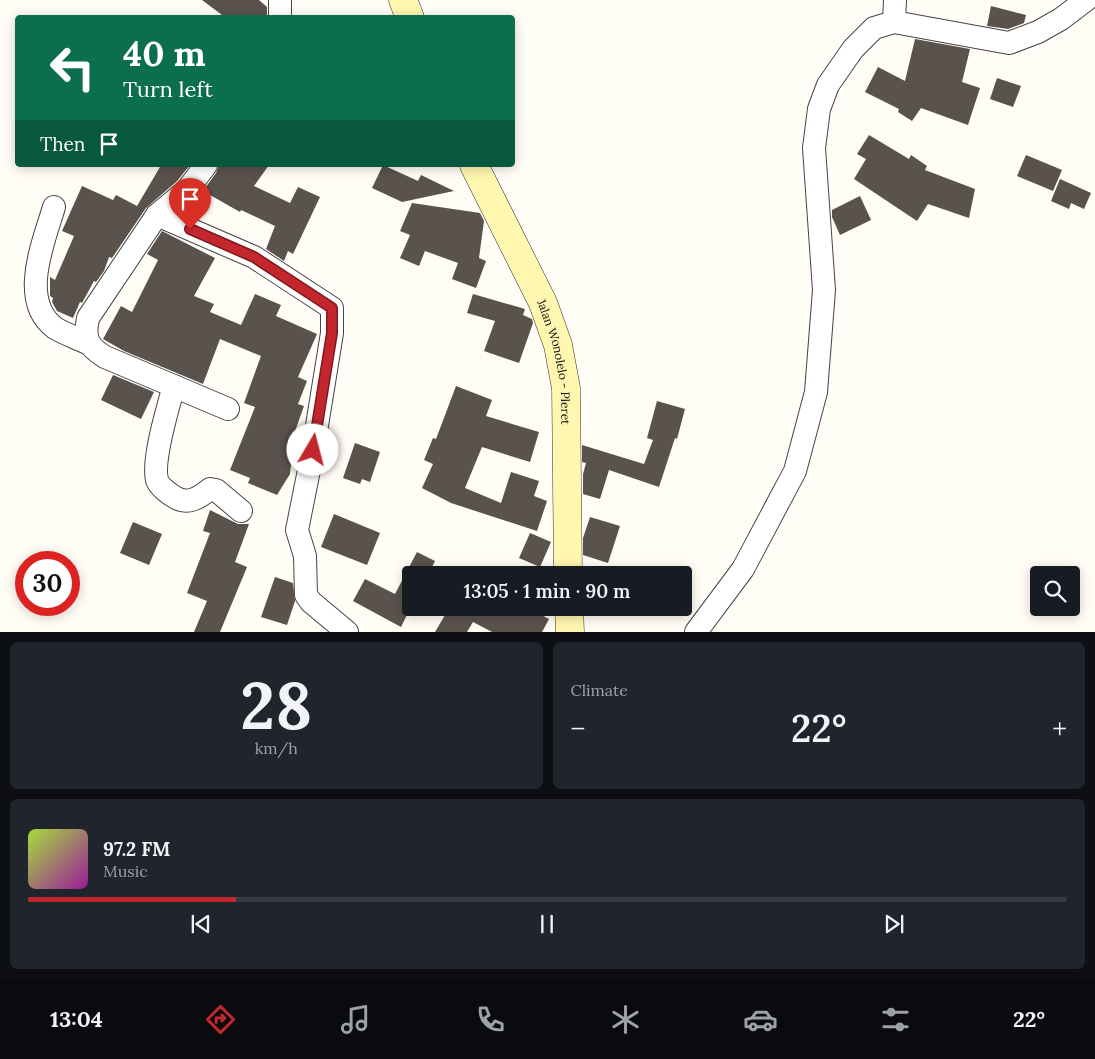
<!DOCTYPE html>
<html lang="en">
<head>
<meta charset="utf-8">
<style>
  :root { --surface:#171b24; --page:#20242c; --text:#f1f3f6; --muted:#9ea1a6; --line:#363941; --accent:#c4262e }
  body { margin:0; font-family:Lora,serif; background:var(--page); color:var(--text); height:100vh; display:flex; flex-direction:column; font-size:19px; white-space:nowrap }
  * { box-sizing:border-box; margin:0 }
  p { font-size:16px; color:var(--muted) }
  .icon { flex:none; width:28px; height:28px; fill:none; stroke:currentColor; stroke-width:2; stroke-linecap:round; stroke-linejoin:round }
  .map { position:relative; height:632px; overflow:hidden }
  .drawer { display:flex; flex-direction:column; gap:10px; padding:10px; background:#0d0f14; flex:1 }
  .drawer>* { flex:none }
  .guide { position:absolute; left:15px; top:15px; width:500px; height:152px; border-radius:5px; box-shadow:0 2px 12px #0003; background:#0b6e4f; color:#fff; overflow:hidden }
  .controls { position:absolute; left:1030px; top:566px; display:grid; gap:10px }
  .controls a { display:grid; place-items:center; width:50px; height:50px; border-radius:5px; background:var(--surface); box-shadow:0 2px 12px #0003; font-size:25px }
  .speed { position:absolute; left:15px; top:551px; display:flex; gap:10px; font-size:25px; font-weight:700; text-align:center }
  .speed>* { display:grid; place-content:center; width:65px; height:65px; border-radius:50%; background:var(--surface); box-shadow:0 2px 12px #0003; line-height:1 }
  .speed .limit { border:8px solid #d22; background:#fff; color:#111 }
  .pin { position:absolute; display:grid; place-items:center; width:42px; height:42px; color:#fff; margin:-51px -21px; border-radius:50% 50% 50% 0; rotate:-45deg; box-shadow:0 0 5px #0007 }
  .pin .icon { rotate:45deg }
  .me { position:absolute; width:55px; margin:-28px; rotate:8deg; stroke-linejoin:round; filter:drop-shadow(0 0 4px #0008) }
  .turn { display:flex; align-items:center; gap:18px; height:105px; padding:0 25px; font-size:22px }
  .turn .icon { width:65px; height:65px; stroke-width:2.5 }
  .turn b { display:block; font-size:35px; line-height:42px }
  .then { display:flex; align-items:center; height:48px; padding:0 25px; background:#0003; gap:10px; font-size:19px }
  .big { font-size:38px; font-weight:600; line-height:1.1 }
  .drawer .widget { flex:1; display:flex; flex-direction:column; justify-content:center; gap:8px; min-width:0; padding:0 18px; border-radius:8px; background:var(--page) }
  .drawer .dial { align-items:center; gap:0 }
  .dial b { font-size:65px; line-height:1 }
  .song { display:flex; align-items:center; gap:15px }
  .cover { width:60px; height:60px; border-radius:8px; background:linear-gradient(135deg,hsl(80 70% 55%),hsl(300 70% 35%)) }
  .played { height:5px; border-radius:2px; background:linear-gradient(90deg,var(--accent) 20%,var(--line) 20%) }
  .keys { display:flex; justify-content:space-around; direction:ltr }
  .heat { display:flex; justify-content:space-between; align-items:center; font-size:28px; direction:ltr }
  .drawer .tiles { flex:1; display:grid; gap:10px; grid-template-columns:1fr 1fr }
  .widget:last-child { grid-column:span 2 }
  .trip { position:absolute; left:402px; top:566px; width:290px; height:50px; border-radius:5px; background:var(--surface); box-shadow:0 2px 12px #0003; font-weight:600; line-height:50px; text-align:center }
  .dock { display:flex; height:80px; justify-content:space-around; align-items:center; background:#090b0e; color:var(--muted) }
  .dock .icon { width:35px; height:35px }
  .dock .current { color:var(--accent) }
  .dock b { font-size:22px; color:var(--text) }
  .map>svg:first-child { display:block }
  .building { fill:#5a524d }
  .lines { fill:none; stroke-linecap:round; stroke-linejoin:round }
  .minor-casing { stroke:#444; stroke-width:24 }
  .secondary-casing { stroke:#333; stroke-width:29 }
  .minor { stroke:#fff; stroke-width:22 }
  .secondary { stroke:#fff6b0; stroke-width:28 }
  .route-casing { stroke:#7f191e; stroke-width:12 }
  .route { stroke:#c4262e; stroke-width:9 }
  .labels { text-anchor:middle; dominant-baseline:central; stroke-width:5; stroke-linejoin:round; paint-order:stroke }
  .street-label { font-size:12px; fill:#111; stroke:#fff }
</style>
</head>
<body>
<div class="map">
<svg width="1095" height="632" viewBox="0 0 1095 632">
  <rect width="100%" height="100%" fill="#fffdf5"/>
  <!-- building -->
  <g class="building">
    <path d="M 202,0 L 259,0 L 267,7 L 267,18 L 226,18 Z"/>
    <path d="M 991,6 L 1026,15 L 1024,23 L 1008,29 L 987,26 Z"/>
    <path d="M 915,39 L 970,49 L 962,82 L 980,88 L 968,125 L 921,108 L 912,121 L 898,112 L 899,109 L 865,92 L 878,67 L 905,81 Z"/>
    <path d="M 997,78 L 1021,86 L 1013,107 L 990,99 Z"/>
    <path d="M 869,135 L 909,159 L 911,155 L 927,166 L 925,170 L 975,189 L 969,218 L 928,204 L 917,221 L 854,179 L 866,159 L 857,154 Z"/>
    <path d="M 1026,155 L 1062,170 L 1053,191 L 1017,176 Z"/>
    <path d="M 158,165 L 190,165 L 177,181 L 146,208 L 112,258 L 109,257 L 104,271 L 96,282 L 94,281 L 82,303 L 80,302 L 73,318 L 57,311 L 52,302 L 53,298 L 50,296 L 50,277 L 55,280 L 74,236 L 62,231 L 82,186 L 113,200 L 116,195 L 137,206 L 160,167 Z"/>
    <path d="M 219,165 L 269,165 L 254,186 L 290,203 L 298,187 L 320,197 L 293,254 L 288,251 L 284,261 L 266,249 L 275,226 L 241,210 L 240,212 L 203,191 L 216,173 Z"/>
    <path d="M 383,165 L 418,181 L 421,175 L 454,191 L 402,202 L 372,188 Z"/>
    <path d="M 1060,179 L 1091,193 L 1084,209 L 1071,203 L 1069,209 L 1051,201 Z"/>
    <path d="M 860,196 L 871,220 L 840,235 L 832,217 L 832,210 Z"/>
    <path d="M 412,203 L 480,213 L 484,221 L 479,258 L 486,261 L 476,288 L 452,279 L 458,263 L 425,251 L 419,266 L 400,258 L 410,235 L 400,231 Z"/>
    <path d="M 162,231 L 215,258 L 194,296 L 214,304 L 210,312 L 241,325 L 255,294 L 281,305 L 276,316 L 317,334 L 298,377 L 307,381 L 298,404 L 304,406 L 294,434 L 302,437 L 301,439 L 291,465 L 290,474 L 277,495 L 248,483 L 250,478 L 230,470 L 255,407 L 244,403 L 261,356 L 220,339 L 203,384 L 124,351 L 103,339 L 121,306 L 132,312 L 158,260 L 147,254 Z"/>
    <path d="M 473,294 L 525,309 L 523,315 L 532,319 L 533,323 L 519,363 L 484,351 L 495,321 L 467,313 Z"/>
    <path d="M 113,375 L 154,392 L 141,419 L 101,400 Z"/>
    <path d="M 456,386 L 492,400 L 486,416 L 539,432 L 530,462 L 482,447 L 465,488 L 501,503 L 511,472 L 539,481 L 534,496 L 547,501 L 537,531 L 451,503 L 422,488 L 433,464 L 424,460 L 433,438 L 436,439 Z"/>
    <path d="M 657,401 L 685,409 L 677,439 L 675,438 L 659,487 L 609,470 L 600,499 L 583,494 L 583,474 L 586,463 L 582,462 L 582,445 L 644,464 L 653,440 L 647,438 Z"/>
    <path d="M 355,443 L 380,452 L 370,482 L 362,479 L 360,484 L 343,478 Z"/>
    <path d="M 210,510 L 238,524 L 249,524 L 235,562 L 247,567 L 220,632 L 194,632 L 207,601 L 187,593 L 210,533 L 203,531 Z"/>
    <path d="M 334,514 L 380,533 L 367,565 L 321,547 Z"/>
    <path d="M 590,517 L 620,526 L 608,563 L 583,555 L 583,538 Z"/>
    <path d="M 133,522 L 162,534 L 149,565 L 120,553 Z"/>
    <path d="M 530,533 L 551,542 L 540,567 L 519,558 Z"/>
    <path d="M 417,552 L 435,561 L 428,575 L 411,575 L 411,607 L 401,627 L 353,601 L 365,579 L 395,594 Z"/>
    <path d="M 275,577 L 293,583 L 295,601 L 287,625 L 261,617 Z"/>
    <path d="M 443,608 L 528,608 L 549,619 L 542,632 L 492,632 L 473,622 L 467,632 L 435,632 L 448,610 Z"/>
  </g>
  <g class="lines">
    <defs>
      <g id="minor">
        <path d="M 280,18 L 280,0"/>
        <path d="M 894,22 L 895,0"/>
        <path d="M 206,165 L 187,190 L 157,215 L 88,318 C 84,338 87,346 105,357 L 228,409"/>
        <path d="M 54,207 C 44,241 18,301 55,328 C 65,334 77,338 87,343"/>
        <path d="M 157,215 L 254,257 L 332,308 L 332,333 L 313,450 L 297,530 L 305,556 L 306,595 L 311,602 L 347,632"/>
        <path d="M 174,386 C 168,407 152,460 157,480 C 159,486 168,493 173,496 C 187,506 199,498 210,489 L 216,490 L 241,511"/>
        <path d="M 696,632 L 743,569 L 795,471 L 816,392 L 824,290 L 814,148 L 819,109 L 828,85 L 853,49 L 874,28 L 894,22 L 1009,43 L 1038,32 L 1061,19 L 1086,0"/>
      </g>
      <g id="secondary">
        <path d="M 403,0 L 410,18"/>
        <path id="s1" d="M 474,165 L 543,303 L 558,345 L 566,388 L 568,575"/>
        <path d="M 569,608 L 570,632"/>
      </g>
    </defs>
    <!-- minor casing -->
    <use href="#minor" class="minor-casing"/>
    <!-- secondary casing -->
    <use href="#secondary" class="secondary-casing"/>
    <!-- minor -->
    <use href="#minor" class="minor"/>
    <!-- secondary -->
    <use href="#secondary" class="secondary"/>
  </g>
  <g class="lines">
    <defs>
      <path id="route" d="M 190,229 L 254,257 L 332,308 L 332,333 L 313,450"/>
    </defs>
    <!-- route casing -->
    <use href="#route" class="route-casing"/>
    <!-- route -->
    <use href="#route" class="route"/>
  </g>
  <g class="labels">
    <!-- street labels -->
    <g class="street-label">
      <text stroke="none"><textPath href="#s1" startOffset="215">Jalan Wonolelo - Pleret</textPath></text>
    </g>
  </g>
</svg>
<div class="controls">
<a><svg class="icon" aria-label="search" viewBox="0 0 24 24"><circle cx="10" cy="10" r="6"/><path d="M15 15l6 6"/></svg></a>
</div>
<div class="speed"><div class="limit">30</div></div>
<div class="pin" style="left:190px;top:229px;background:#d93025"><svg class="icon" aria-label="arrive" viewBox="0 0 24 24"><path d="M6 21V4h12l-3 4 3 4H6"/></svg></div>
<svg class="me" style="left:313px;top:450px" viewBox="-20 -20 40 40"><circle r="19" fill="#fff"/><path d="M0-13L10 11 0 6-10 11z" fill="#c4262e"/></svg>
<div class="trip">13:05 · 1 min · 90 m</div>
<div class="guide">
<div class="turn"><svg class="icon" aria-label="left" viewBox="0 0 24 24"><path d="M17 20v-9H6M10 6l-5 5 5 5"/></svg><div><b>40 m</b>Turn left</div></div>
<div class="then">Then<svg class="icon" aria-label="arrive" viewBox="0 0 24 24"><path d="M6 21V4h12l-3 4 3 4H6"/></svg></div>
</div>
</div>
<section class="drawer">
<div class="tiles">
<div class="widget dial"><b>28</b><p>km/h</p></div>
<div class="widget"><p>Climate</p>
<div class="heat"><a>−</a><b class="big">22°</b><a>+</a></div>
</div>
<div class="widget">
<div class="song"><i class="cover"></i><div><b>97.2 FM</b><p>Music</p></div></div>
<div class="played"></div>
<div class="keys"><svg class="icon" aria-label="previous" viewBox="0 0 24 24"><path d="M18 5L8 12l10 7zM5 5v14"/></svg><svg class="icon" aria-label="pause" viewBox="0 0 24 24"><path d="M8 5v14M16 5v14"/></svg><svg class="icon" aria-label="next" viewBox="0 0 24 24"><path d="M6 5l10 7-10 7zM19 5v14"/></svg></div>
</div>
</div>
</section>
<nav class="dock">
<b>13:04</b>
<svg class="icon current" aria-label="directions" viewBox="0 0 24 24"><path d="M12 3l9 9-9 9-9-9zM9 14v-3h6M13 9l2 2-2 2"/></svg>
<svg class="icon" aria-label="music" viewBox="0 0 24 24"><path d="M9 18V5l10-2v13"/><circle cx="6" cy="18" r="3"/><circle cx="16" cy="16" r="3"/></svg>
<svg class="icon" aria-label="phone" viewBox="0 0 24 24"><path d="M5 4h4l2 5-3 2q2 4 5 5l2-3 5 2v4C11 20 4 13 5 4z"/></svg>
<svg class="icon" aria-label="climate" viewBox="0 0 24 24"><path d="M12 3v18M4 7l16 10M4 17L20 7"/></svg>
<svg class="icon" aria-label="car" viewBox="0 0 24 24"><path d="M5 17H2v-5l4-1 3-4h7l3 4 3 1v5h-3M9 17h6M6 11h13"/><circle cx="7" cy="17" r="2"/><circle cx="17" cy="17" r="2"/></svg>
<svg class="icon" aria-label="filters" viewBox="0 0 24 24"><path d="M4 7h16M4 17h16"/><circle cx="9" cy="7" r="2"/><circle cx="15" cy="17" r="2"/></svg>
<b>22°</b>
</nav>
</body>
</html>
